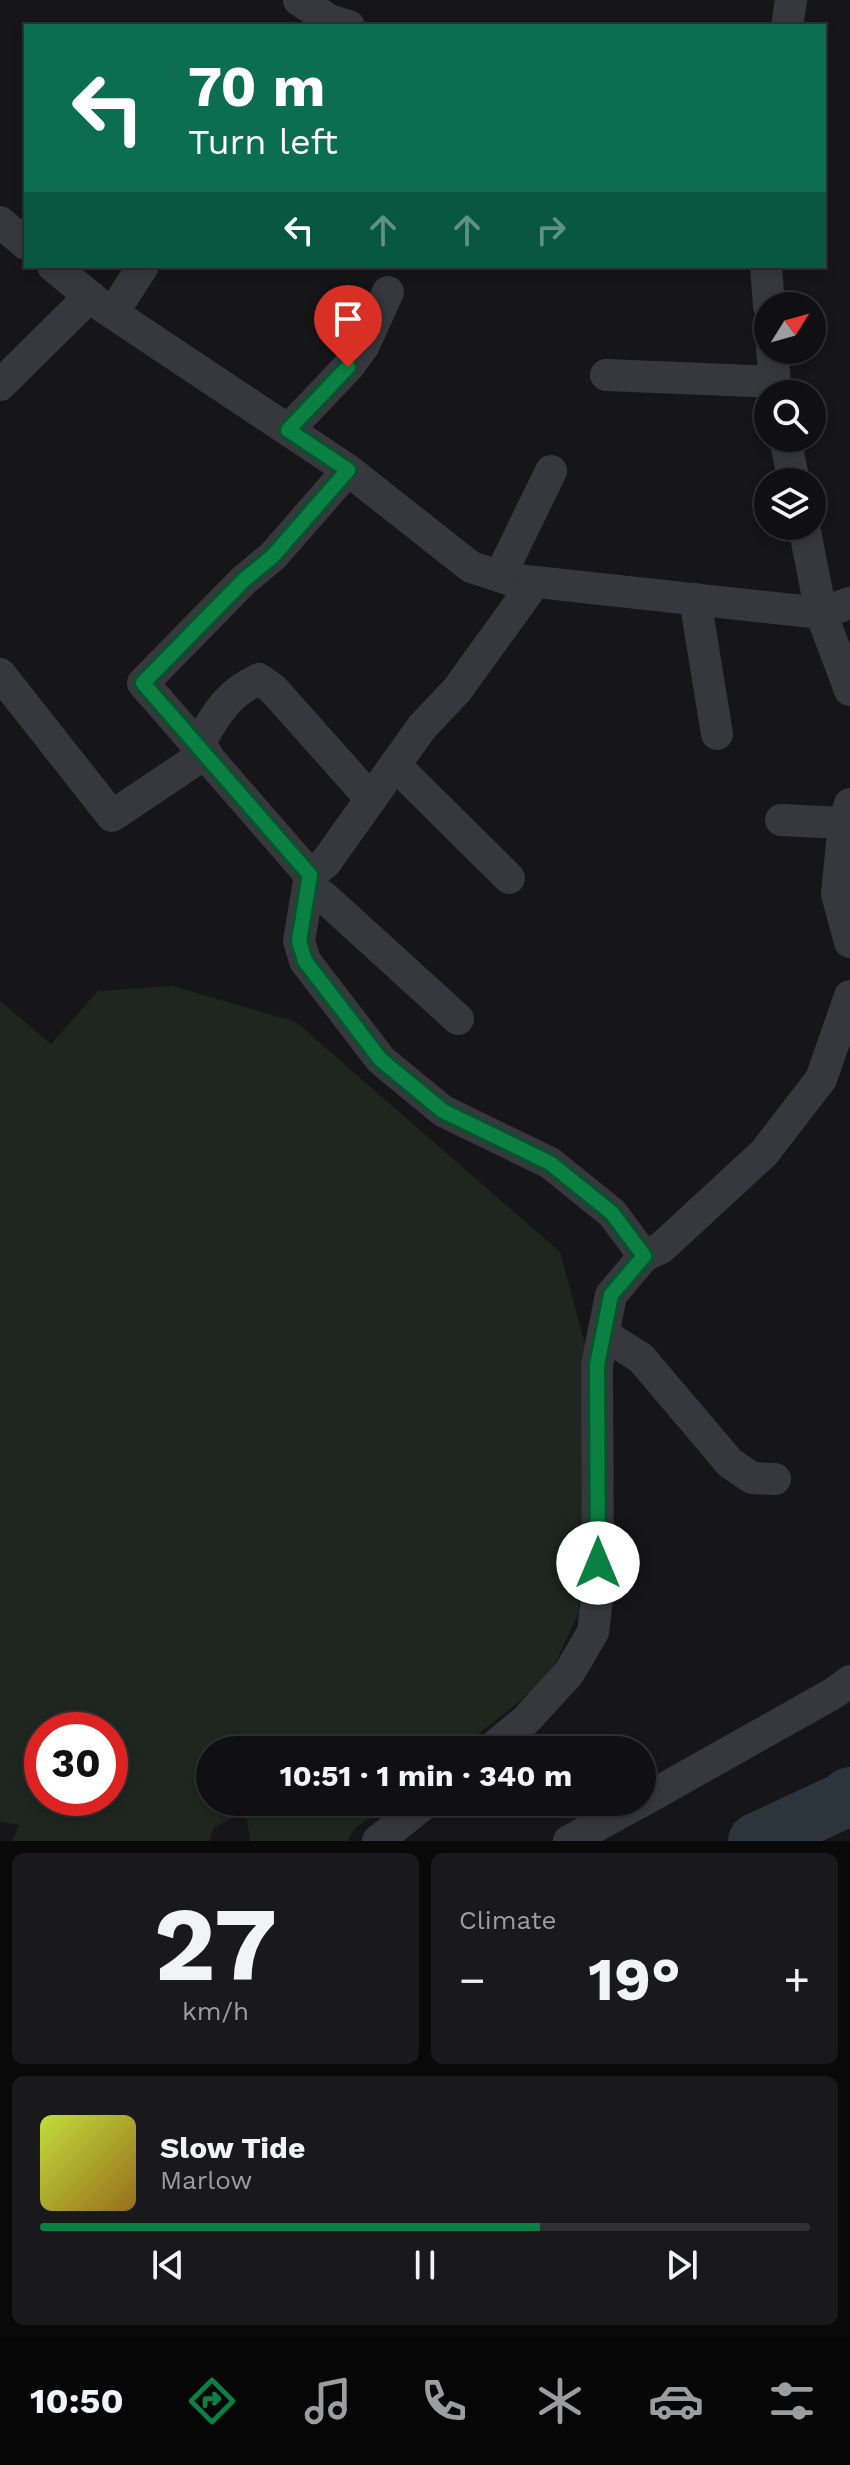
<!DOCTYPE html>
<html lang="en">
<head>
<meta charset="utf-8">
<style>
  :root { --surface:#101012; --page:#19191b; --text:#f1f3f6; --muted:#9c9d9f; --line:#303032; --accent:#0b8043 }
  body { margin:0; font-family:"Work Sans",sans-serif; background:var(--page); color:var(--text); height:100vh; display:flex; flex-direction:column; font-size:30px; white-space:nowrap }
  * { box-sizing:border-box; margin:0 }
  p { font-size:26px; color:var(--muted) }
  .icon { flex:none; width:44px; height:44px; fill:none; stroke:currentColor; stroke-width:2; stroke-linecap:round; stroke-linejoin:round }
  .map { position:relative; height:1841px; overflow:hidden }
  .panel { display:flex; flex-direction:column; gap:12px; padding:12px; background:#09090a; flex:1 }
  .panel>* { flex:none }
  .guide { position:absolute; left:24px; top:24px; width:802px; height:244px; border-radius:0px; box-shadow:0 4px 12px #0003,0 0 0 2px var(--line); background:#0b6e4f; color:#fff; overflow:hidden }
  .needle { width:52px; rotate:53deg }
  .fabs { position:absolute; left:754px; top:292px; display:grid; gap:16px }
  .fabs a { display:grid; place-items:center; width:72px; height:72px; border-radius:50%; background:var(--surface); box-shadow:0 4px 12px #0003,0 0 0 2px var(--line); font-size:40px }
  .speed { position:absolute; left:24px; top:1712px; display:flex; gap:16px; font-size:40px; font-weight:700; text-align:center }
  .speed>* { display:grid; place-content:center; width:104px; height:104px; border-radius:50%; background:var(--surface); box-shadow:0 4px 12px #0003,0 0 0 2px var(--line); line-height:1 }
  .speed .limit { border:12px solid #d22; background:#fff; color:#111 }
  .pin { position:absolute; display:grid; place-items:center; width:68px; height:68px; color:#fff; margin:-82px -34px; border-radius:50% 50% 50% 0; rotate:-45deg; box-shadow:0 0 8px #0007 }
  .pin .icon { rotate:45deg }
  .me { position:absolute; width:88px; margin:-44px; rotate:0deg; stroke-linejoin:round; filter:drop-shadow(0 0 6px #0008) }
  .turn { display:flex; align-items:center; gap:28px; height:168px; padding:0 32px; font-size:36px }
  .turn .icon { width:104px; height:104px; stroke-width:2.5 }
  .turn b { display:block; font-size:56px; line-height:68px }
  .lanes { display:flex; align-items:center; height:76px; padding:0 32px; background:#0003; justify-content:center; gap:40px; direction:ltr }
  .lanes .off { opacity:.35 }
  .big { font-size:60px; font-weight:700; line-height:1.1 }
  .panel .tile { flex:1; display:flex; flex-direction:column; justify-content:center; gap:12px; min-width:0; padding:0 28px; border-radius:12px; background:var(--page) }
  .panel .dial { align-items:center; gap:0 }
  .dial b { font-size:104px; line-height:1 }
  .song { display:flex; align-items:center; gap:24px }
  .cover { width:96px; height:96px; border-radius:12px; background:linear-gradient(135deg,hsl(70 70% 55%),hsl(40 70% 35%)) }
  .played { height:8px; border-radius:4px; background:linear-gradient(90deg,var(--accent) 65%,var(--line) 65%) }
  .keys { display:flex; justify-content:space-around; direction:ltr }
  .heat { display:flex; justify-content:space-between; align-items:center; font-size:44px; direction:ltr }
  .panel .tiles { flex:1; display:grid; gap:12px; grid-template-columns:1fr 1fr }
  .tile:last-child { grid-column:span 2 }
  .trip { position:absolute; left:196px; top:1736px; width:460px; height:80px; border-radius:40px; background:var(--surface); box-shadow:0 4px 12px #0003,0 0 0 2px var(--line); font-weight:700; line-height:80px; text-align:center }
  .dock { display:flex; height:128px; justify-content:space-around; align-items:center; background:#060607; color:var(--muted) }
  .dock .icon { width:56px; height:56px }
  .dock .active { color:var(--accent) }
  .dock b { font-size:36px; color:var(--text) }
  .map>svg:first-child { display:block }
  .green { fill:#1e261f; fill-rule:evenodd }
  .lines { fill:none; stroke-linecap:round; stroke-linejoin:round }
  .river { stroke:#2c353c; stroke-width:56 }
  .minor { stroke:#37383d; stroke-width:32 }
  .route-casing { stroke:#07532c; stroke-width:20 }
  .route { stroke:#0b8043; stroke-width:14 }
</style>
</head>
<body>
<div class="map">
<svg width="850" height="1841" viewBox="0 0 850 1841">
  <rect width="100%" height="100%" fill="#161618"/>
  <!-- green -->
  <path class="green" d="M 173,986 L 296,1022 L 560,1252 L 589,1359 L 579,1612 L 548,1679 L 458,1750 L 210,1750 L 210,1802 L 391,1802 L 355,1828 L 347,1841 L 250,1841 L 246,1812 L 214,1827 L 209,1841 L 12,1841 L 19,1825 L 0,1822 L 0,1001 L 51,1044 L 98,991 ZM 42,1730 L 110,1730 L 110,1798 L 42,1798 Z"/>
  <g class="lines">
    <!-- river -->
    <path class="river" d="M 756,1841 L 842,1801 L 850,1795"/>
    <!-- minor -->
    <g class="minor">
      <path d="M 299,0 L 329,20 L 349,26"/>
      <path d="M 787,26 L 791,0"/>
      <path d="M 0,222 L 26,244"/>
      <path d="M 53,266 L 99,304 L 348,470 L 471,567 L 508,579 L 821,613 L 850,603"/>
      <path d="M 766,266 L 769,306"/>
      <path d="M 113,313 L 143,266"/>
      <path d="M 772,350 L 776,394"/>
      <path d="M 606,375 L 774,382"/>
      <path d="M 0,385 L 90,296"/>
      <path d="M 288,430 L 348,367 L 364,345 L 388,292"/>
      <path d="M 785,438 L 794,482"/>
      <path d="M 348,470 L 273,556 L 244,580 L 143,683 L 310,875 L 299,941 L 305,961 L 381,1060 L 443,1111 L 550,1163 L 612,1213 L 644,1256"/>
      <path d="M 804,526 L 821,613 L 850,690"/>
      <path d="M 500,576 L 551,471"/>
      <path d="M 695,599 L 717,734"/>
      <path d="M 0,674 L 112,816 L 206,753"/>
      <path d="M 198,745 C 216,715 226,694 259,679 L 273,689 L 371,799"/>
      <path d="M 395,765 L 509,878"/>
      <path d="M 850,804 L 844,823 L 837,894 L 850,942"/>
      <path d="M 781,820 L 844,823"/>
      <path d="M 310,875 L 326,862 L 422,727 L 457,690 L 535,582"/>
      <path d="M 309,886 L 325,898 L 458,1019"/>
      <path d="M 603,1334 L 641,1358 L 730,1463 L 752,1478 L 775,1479"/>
      <path d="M 490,1750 L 526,1720 L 569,1673 L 593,1632 L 598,1591 L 597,1365 L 611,1295 L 644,1256 L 661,1248 L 764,1153 L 821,1079 L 850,996"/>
      <path d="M 642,1801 L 834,1693 L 850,1681"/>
      <path d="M 378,1841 L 426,1802"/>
      <path d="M 569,1841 L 640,1802"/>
    </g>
  </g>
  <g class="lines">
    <defs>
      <path id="route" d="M 348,367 L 288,430 L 348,470 L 273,556 L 244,580 L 143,683 L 310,875 L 299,941 L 305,961 L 381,1060 L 443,1111 L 550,1163 L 612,1213 L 644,1256 L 611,1295 L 597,1365 L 598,1563"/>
    </defs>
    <!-- route casing -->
    <use href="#route" class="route-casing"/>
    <!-- route -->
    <use href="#route" class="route"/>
  </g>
</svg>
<div class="fabs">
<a><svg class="needle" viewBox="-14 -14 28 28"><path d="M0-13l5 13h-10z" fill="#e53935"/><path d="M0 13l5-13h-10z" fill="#9c9d9f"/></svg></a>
<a><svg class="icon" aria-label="search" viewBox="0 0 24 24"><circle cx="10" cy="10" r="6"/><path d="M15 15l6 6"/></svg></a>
<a><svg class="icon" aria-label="layers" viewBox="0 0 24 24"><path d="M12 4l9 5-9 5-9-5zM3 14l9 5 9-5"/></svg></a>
</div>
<div class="speed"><div class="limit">30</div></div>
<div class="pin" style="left:348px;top:367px;background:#d93025"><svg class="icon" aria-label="arrive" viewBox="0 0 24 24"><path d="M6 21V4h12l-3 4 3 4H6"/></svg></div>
<svg class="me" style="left:598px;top:1563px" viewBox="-20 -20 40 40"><circle r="19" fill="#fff"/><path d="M0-13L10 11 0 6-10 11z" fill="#0b8043"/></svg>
<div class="trip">10:51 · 1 min · 340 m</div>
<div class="guide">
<div class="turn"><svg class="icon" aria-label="left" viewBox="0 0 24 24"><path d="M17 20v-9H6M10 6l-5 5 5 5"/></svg><div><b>70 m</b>Turn left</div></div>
<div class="lanes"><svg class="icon" aria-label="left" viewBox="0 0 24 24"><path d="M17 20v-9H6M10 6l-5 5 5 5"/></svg><svg class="icon off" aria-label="ahead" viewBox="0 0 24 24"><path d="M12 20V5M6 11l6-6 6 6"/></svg><svg class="icon off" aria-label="ahead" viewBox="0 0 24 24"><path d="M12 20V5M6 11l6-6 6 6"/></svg><svg class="icon off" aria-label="right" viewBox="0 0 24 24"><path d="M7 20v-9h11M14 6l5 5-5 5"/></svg></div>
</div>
</div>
<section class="panel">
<div class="tiles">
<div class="tile dial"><b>27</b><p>km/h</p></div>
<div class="tile"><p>Climate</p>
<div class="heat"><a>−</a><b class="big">19°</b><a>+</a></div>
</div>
<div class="tile">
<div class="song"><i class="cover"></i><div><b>Slow Tide</b><p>Marlow</p></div></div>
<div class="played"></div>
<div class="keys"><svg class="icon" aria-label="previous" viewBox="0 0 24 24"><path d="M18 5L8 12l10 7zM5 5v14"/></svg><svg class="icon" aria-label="pause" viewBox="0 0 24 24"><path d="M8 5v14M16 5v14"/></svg><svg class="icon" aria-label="next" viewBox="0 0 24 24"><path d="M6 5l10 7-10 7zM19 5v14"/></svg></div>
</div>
</div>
</section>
<nav class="dock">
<b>10:50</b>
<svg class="icon active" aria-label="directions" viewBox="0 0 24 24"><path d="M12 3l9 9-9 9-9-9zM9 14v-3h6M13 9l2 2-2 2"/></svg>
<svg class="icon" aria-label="music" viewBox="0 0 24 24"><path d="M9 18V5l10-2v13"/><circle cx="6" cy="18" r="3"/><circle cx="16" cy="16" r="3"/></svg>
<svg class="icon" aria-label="phone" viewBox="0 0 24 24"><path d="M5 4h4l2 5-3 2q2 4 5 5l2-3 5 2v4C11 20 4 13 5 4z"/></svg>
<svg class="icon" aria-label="climate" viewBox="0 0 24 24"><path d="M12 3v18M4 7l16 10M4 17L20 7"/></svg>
<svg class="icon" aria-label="car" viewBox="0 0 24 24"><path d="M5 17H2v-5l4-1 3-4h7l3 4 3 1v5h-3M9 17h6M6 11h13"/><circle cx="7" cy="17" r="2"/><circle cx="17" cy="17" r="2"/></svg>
<svg class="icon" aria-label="filters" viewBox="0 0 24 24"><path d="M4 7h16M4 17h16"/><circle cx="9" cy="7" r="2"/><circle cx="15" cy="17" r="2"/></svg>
</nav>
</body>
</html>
